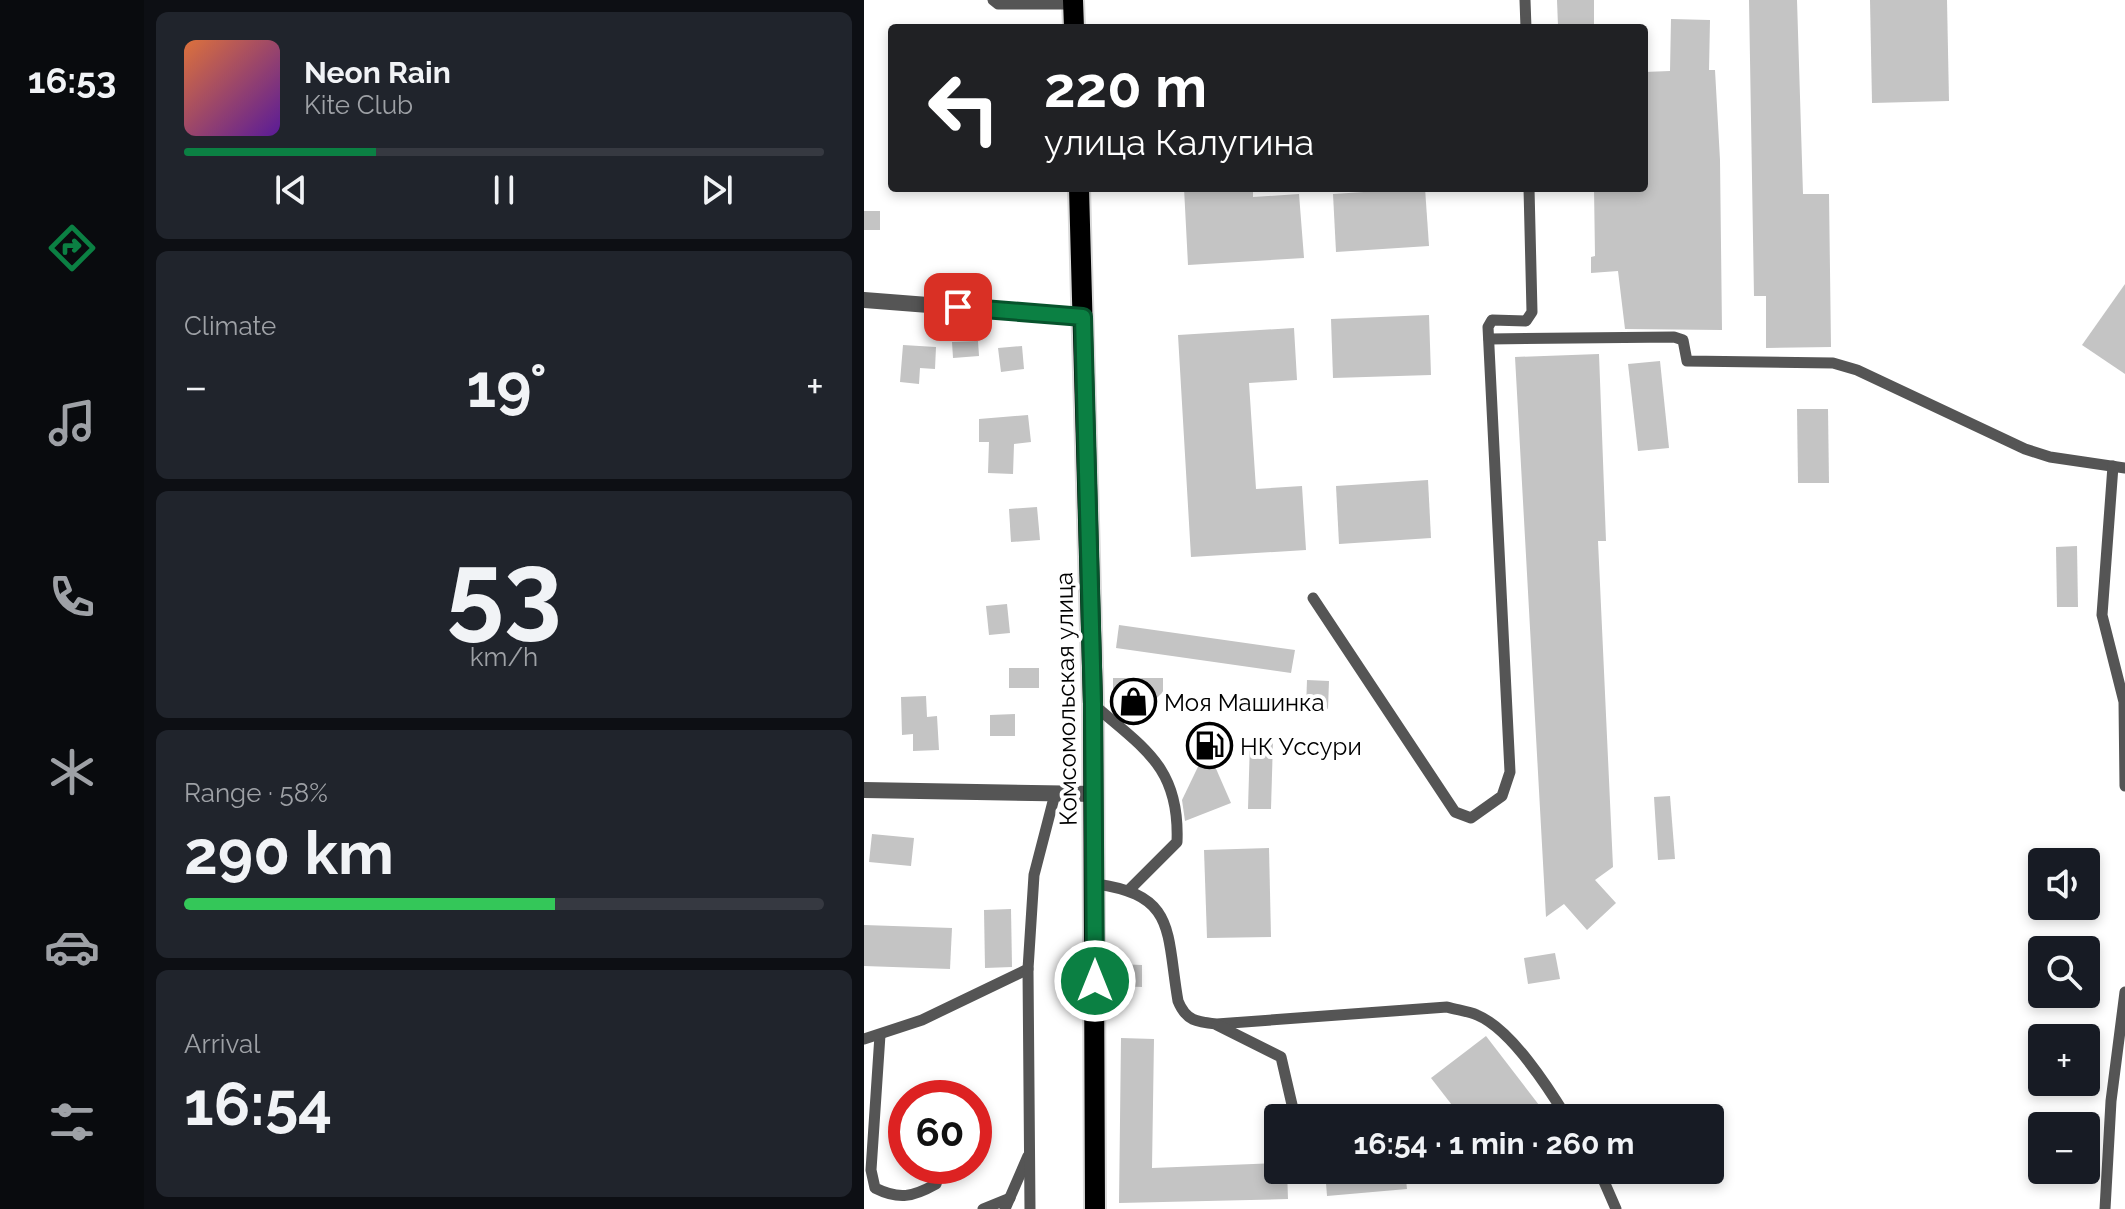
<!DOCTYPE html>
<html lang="en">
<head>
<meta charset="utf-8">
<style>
  :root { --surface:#171b24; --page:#20242c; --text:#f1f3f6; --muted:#9ea1a6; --line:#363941; --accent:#0b8043 }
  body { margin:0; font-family:Raleway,sans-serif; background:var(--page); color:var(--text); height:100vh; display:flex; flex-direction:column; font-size:30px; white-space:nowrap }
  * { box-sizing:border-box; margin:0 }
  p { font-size:26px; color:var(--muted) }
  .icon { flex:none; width:44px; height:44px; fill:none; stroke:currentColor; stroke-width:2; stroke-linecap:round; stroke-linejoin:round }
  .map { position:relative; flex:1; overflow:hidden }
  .details { display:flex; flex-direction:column; gap:12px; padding:12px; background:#0d0f14; width:720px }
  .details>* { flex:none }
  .banner { position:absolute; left:24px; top:24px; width:760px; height:168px; border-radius:8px; box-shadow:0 4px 12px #0003; background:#202124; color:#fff; overflow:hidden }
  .tools { position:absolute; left:1164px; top:848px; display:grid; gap:16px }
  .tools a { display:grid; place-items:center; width:72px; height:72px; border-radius:8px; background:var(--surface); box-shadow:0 4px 12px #0003; font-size:40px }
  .speed { position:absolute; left:24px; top:1080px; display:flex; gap:16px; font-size:40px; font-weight:700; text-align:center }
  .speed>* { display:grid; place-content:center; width:104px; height:104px; border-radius:50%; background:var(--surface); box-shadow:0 4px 12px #0003; line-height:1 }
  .speed .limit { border:12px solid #d22; background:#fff; color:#111 }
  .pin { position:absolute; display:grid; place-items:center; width:68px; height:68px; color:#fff; margin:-34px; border-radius:16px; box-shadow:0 4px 12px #0006 }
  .me { position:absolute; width:88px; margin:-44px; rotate:0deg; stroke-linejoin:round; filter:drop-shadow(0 0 6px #0008) }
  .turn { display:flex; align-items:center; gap:28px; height:168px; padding:0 24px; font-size:36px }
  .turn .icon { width:104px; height:104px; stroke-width:2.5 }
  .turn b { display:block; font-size:56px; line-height:68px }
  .big { font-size:60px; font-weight:700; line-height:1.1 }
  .details .widget { flex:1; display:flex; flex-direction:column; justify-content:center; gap:12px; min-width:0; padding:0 28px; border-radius:12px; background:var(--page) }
  .details .dial { align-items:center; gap:0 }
  .dial b { font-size:104px; line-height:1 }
  .song { display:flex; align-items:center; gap:24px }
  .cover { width:96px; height:96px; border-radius:12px; background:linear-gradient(135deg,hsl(20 70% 55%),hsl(270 70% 35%)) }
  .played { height:8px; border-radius:4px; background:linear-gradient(90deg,var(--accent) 30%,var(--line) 30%) }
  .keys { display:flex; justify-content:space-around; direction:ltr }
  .heat { display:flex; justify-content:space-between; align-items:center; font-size:44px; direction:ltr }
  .charge { height:12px; border-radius:6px; background:linear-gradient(90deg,#34c759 58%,var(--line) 0) }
  .trip { position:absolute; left:400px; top:1104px; width:460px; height:80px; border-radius:8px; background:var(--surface); box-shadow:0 4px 12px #0003; font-weight:700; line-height:80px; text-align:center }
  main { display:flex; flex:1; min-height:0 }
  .dock { display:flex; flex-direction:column; width:144px; justify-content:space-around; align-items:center; background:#090b0e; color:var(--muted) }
  .dock .icon { width:56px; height:56px }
  .dock .selected { color:var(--accent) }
  .dock b { font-size:36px; color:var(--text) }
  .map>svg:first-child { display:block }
  .building { fill:#c4c4c4 }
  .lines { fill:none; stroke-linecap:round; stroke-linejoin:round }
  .primary-casing { stroke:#dbdbdb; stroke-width:24 }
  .service { stroke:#555; stroke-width:11 }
  .minor { stroke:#555; stroke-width:16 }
  .primary { stroke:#000; stroke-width:20 }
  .route-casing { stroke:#07532c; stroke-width:20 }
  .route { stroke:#0b8043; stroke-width:14 }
  .labels { text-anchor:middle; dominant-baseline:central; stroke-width:8; stroke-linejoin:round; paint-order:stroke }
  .street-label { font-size:24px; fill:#000; stroke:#fff }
  .poi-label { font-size:24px; fill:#000; stroke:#fff; text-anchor:start }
</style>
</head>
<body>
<main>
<nav class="dock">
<b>16:53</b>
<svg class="icon selected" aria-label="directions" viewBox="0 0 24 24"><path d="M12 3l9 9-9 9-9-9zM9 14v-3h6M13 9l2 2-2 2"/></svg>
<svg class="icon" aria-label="music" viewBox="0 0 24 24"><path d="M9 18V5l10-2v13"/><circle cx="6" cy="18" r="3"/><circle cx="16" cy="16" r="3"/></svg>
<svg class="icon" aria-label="phone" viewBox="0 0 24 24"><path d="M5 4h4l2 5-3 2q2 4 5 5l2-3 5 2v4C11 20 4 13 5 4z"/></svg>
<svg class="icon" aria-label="climate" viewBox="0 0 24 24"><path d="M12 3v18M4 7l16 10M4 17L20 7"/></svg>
<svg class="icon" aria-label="car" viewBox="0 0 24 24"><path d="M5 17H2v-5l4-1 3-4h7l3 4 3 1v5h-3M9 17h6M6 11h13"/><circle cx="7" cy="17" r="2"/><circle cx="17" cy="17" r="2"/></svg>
<svg class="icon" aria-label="filters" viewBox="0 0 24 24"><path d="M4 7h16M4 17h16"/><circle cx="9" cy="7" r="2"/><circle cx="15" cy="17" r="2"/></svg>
</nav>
<section class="details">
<div class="widget">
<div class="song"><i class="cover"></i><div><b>Neon Rain</b><p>Kite Club</p></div></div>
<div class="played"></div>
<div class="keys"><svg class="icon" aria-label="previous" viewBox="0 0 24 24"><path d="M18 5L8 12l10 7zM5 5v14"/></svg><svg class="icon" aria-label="pause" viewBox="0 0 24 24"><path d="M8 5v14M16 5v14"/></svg><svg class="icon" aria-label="next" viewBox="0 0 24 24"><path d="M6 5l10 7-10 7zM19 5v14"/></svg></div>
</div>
<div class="widget"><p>Climate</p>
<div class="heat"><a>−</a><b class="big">19°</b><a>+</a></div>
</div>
<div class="widget dial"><b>53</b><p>km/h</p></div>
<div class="widget"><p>Range · 58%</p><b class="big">290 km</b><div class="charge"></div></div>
<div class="widget"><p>Arrival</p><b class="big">16:54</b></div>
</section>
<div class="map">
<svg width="1261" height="1209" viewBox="0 0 1261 1209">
  <rect width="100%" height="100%" fill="#fff"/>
  <!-- building -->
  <g class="building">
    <path d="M 693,0 L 730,0 L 730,25 L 694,26 Z"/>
    <path d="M 885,0 L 933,0 L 939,194 L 965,194 L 967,347 L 902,348 L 902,296 L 890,296 Z"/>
    <path d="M 1006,0 L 1083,0 L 1085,101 L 1008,103 Z"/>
    <path d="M 807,19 L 846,20 L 845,70 L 851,70 L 856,160 L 858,330 L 761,329 L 754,271 L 727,273 L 727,257 L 731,256 L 730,188 L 780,188 L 780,72 L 806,71 Z"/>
    <path d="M 320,188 L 389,188 L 389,197 L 435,194 L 440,258 L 324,265 Z"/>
    <path d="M 561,188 L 565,246 L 472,252 L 469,194 Z"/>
    <rect x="0" y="211" width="16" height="19"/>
    <path d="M 1261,284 L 1261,374 L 1218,345 Z"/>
    <path d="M 565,315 L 567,375 L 469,378 L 467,319 Z"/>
    <path d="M 430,328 L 433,380 L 385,383 L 392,489 L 438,486 L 442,550 L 327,557 L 314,335 Z"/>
    <path d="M 114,341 L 115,356 L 89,358 L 88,342 Z"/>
    <path d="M 39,345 L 72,347 L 71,369 L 56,368 L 55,384 L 36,382 Z"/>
    <path d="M 158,346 L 160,369 L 137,372 L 134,348 Z"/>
    <path d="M 735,354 L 742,541 L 734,541 L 749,867 L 731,880 L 752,903 L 723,930 L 700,904 L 682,917 L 651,357 Z"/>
    <path d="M 796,361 L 805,448 L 774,451 L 764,364 Z"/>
    <path d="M 933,409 L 964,409 L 965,483 L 934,483 Z"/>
    <path d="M 164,415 L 167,442 L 150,444 L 149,474 L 124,473 L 125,442 L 115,442 L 115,419 Z"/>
    <path d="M 564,480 L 567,538 L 475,544 L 472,486 Z"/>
    <path d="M 173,507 L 176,540 L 147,542 L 145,509 Z"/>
    <path d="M 1213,546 L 1214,607 L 1193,607 L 1192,547 Z"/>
    <path d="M 143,604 L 146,633 L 125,635 L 122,606 Z"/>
    <path d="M 255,625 L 431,650 L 427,673 L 252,648 Z"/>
    <rect x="145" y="668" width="30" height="20"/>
    <path d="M 249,678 L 299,678 L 299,692 L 277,713 L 253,713 L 249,710 Z"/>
    <path d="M 443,680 L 465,681 L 464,709 L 442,708 Z"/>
    <path d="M 62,696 L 63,717 L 73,716 L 75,750 L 49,751 L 49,734 L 38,735 L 37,697 Z"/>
    <path d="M 151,714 L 151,736 L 126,736 L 126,715 Z"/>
    <path d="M 386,741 L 409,741 L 407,809 L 384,809 Z"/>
    <path d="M 343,748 L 367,803 L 321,821 L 318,800 Z"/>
    <path d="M 806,796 L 811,859 L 794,860 L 790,797 Z"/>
    <path d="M 8,834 L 50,838 L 47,866 L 5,862 Z"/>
    <path d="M 405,848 L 407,937 L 343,938 L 340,850 Z"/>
    <path d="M 147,909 L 148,967 L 121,968 L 120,910 Z"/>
    <path d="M 0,925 L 88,928 L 86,969 L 0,966 Z"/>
    <path d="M 691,953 L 696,979 L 664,984 L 660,958 Z"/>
    <path d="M 251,964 L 278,965 L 278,987 L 250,986 Z"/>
    <path d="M 622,1036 L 685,1118 L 598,1118 L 567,1078 Z"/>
    <path d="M 257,1038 L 290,1039 L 288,1168 L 414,1163 L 414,1170 L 423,1170 L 424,1199 L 255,1203 Z"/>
    <path d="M 461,1170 L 541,1170 L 543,1189 L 463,1196 Z"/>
  </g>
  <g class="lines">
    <defs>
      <g id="primary">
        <path d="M 209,0 L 210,28"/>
        <path d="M 215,188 L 229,704 L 231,1209"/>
      </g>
    </defs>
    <!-- primary casing -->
    <use href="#primary" class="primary-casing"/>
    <!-- service -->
    <g class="service">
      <path d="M 129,0 L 134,4 L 209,4"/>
      <path d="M 661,0 L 662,28"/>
      <path d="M 625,339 L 810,337 L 819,340 L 823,361 L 969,363 L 993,370 L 1161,449 L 1186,457 L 1261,468"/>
      <path d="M 1249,466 L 1238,615 L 1260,702 L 1261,786"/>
      <path d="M 449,598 L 591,812 L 607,818 L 638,796 L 646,772 L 624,327 L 628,320 L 662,321 L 668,312 L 665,188"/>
      <path d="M 230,705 C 281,749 316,768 313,842 L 266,889"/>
      <path d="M 232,884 C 313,895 302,932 314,1001 C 322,1021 333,1022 353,1024 L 583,1007 C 593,1010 604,1011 613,1015 C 647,1029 684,1087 703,1118"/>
      <path d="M 353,1025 L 417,1057 L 429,1109"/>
      <path d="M 16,1035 L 7,1170 L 11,1188 C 35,1200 49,1197 72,1184 L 78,1166"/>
      <path d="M 0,1039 L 58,1020 L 164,969"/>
      <path d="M 735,1170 L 752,1209"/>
      <path d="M 119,1209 L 146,1198"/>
      <path d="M 141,1209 L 164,1156"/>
      <path d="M 166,1209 L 164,969 L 170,875 L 191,794"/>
      <path d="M 1241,1209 L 1247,1101 L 1261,992"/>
    </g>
    <!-- minor -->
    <g class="minor">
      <path d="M 0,300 L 219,317"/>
      <path d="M 0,790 L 231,794"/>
    </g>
    <!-- primary -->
    <use href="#primary" class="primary"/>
  </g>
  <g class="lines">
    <defs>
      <path id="route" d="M 94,307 L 219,317 L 229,704 L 231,981"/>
    </defs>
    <!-- route casing -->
    <use href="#route" class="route-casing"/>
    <!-- route -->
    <use href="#route" class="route"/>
  </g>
  <!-- icons -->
  <defs>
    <symbol id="shop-ring" viewBox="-11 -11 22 22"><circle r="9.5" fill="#fff" stroke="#000" stroke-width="1.5"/><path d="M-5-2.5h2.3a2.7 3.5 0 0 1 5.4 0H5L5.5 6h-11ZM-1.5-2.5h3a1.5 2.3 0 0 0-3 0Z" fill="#000"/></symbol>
    <symbol id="fuel-ring" viewBox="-11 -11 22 22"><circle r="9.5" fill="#fff" stroke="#000" stroke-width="1.5"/><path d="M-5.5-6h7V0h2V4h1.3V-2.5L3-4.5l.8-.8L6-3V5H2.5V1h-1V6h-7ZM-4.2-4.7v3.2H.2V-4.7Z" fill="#000"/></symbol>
  </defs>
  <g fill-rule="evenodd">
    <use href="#shop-ring" x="244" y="676" width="51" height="51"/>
    <use href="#fuel-ring" x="320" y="720" width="51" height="51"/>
  </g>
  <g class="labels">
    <!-- street labels -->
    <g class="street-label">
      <text transform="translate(202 699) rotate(-91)">Комсомольская улица</text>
    </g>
    <!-- poi labels -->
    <g class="poi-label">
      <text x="300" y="702">Моя Машинка</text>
      <text x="376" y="746">НК Уссури</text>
    </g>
  </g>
</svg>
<div class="tools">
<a><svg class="icon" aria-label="sound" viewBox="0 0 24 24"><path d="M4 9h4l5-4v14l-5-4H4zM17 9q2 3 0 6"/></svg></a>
<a><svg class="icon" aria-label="search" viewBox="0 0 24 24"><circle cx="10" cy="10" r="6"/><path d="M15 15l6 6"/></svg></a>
<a>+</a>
<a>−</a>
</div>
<div class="speed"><div class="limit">60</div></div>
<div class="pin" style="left:94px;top:307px;background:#d93025"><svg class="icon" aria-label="arrive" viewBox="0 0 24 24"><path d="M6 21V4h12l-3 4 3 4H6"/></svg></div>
<svg class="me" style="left:231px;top:981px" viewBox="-20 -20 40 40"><circle r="17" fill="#0b8043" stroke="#fff" stroke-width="3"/><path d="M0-11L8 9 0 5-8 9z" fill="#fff"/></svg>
<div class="trip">16:54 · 1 min · 260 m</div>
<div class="banner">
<div class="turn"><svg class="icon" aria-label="left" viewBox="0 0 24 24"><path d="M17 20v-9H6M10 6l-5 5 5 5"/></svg><div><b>220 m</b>улица Калугина</div></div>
</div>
</div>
</main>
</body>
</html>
